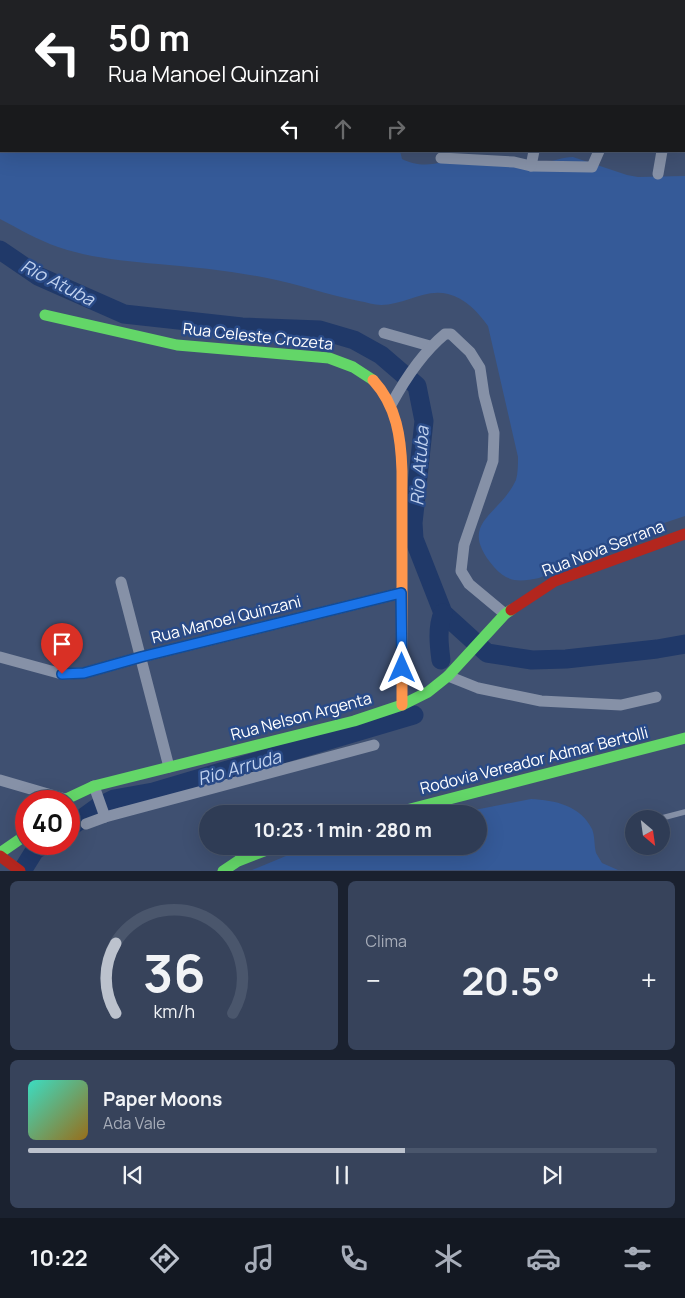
<!DOCTYPE html>
<html lang="pt">
<head>
<meta charset="utf-8">
<style>
  :root { --surface:#2f3c55; --page:#37435b; --text:#f1f3f6; --muted:#a7adb9; --line:#4a566c; --accent:#bcc2cd }
  body { margin:0; font-family:Manrope,sans-serif; background:var(--page); color:var(--text); height:100vh; display:flex; flex-direction:column; font-size:19px; white-space:nowrap }
  * { box-sizing:border-box; margin:0 }
  p { font-size:16px; color:var(--muted) }
  .icon { flex:none; width:28px; height:28px; fill:none; stroke:currentColor; stroke-width:2; stroke-linecap:round; stroke-linejoin:round }
  .map { position:relative; height:871px; overflow:hidden }
  .side { display:flex; flex-direction:column; gap:10px; padding:10px; background:#1a212f; flex:1 }
  .side>* { flex:none }
  .banner { position:absolute; left:0px; top:0px; width:685px; height:152px; box-shadow:0 5px 20px #0002,0 0 0 1px var(--line); background:#202124; color:#fff; overflow:hidden }
  .needle { width:32px; rotate:151deg }
  .controls { position:absolute; left:625px; top:810px; display:grid; gap:10px }
  .controls a { display:grid; place-items:center; width:45px; height:45px; border-radius:50%; background:var(--surface); box-shadow:0 5px 20px #0002,0 0 0 1px var(--line); font-size:25px }
  .speed { position:absolute; left:15px; top:790px; display:flex; gap:10px; font-size:25px; font-weight:700; text-align:center }
  .speed>* { display:grid; place-content:center; width:65px; height:65px; border-radius:50%; background:var(--surface); box-shadow:0 5px 20px #0002,0 0 0 1px var(--line); line-height:1 }
  .speed .limit { border:8px solid #d22; background:#fff; color:#111 }
  .pin { position:absolute; display:grid; place-items:center; width:42px; height:42px; color:#fff; margin:-51px -21px; border-radius:50% 50% 50% 0; rotate:-45deg; box-shadow:0 0 5px #0007 }
  .pin .icon { rotate:45deg }
  .me { position:absolute; width:55px; margin:-28px; rotate:0deg; stroke-linejoin:round; filter:drop-shadow(0 0 4px #0008) }
  .turn { display:flex; align-items:center; gap:18px; height:105px; padding:0 25px; font-size:22px }
  .turn .icon { width:65px; height:65px; stroke-width:2.5 }
  .turn b { display:block; font-size:35px; line-height:42px }
  .lanes { display:flex; align-items:center; height:48px; padding:0 25px; background:#0003; justify-content:center; gap:25px; direction:ltr }
  .lanes .off { opacity:.35 }
  .big { font-size:38px; font-weight:700; line-height:1.1 }
  .side .card { flex:1; display:flex; flex-direction:column; justify-content:center; gap:8px; min-width:0; padding:0 18px; border-radius:8px; background:var(--page) }
  .side .dial { align-items:center; gap:0 }
  .dial svg { height:130px; overflow:visible; fill:none; stroke:var(--line); stroke-width:7; stroke-linecap:round; text-anchor:middle }
  .dial text { fill:var(--text); stroke:none }
  .song { display:flex; align-items:center; gap:15px }
  .cover { width:60px; height:60px; border-radius:8px; background:linear-gradient(135deg,hsl(170 70% 55%),hsl(40 70% 35%)) }
  .played { height:5px; border-radius:2px; background:linear-gradient(90deg,var(--accent) 60%,var(--line) 60%) }
  .keys { display:flex; justify-content:space-around; direction:ltr }
  .heat { display:flex; justify-content:space-between; align-items:center; font-size:28px; direction:ltr }
  .side .tiles { flex:1; display:grid; gap:10px; grid-template-columns:1fr 1fr }
  .card:last-child { grid-column:span 2 }
  .trip { position:absolute; left:199px; top:805px; width:288px; height:50px; border-radius:25px; background:var(--surface); box-shadow:0 5px 20px #0002,0 0 0 1px var(--line); font-weight:700; line-height:50px; text-align:center }
  .menu { display:flex; height:80px; justify-content:space-around; align-items:center; background:#131822; color:var(--muted) }
  .menu .icon { width:35px; height:35px }
  .menu .on { color:var(--accent) }
  .menu b { font-size:22px; color:var(--text) }
  .map>svg:first-child { display:block }
  .green { fill:#355a98 }
  .lines { fill:none; stroke-linecap:round; stroke-linejoin:round }
  .river { stroke:#203969; stroke-width:19 }
  .lane { stroke:#8691a7; stroke-width:5.5 }
  .street { stroke:#8691a7; stroke-width:11 }
  .fast { stroke:#63d668; stroke-width:11 }
  .slow { stroke:#ff974d; stroke-width:11 }
  .jam { stroke:#b3261e; stroke-width:11 }
  .route-casing { stroke:#114b97; stroke-width:12 }
  .route { stroke:#1a73e8; stroke-width:9 }
  .labels { text-anchor:middle; dominant-baseline:central; stroke-width:5; stroke-linejoin:round; paint-order:stroke }
  .street-label { font-size:16px; fill:#fff; stroke:#294a87 }
  .water-label { font-size:18px; font-style:italic; fill:#c1d2ef; stroke:#294a87 }
</style>
</head>
<body>
<div class="map">
<svg width="685" height="871" viewBox="0 0 685 871">
  <rect width="100%" height="100%" fill="#3f5071"/>
  <!-- green -->
  <g class="green">
    <path d="M 0,0 L 431,0 L 1,1 L 1,151 L 400,151 L 402,159 C 426,171 442,160 466,158 C 491,157 517,163 543,162 C 553,162 562,157 573,157 L 627,175 L 638,177 L 685,176 L 685,516 L 661,524 L 539,578 C 520,582 508,583 494,567 C 456,522 499,517 516,480 C 518,473 518,464 518,457 L 488,326 C 478,312 465,298 448,294 C 425,288 404,305 381,305 C 374,305 366,302 359,301 C 328,295 298,284 267,278 C 231,271 194,267 158,264 C 124,261 90,258 58,247 C 38,240 19,229 0,219 Z"/>
    <path d="M 531,799 C 555,800 581,806 592,829 C 595,836 594,845 596,853 C 598,856 600,860 602,863 L 618,870 L 252,870 L 310,846 L 478,846 L 478,814 L 454,814 Z"/>
  </g>
  <g class="lines">
    <!-- river -->
    <g class="river">
      <path d="M 0,250 L 38,276 L 124,314 L 242,327 L 320,330 L 354,340 L 381,355 L 417,386 L 424,421 L 413,523 L 414,539 L 443,613 L 487,653 L 532,660 L 566,659 L 657,649 L 685,644"/>
      <path d="M 441,660 C 439,645 437,627 443,613"/>
      <path d="M 69,828 L 98,807 L 114,799 L 153,792 L 414,715"/>
      <path d="M 22,871 L 35,850 L 45,844"/>
    </g>
    <!-- lane -->
    <path class="lane" d="M 658,819 L 685,812"/>
    <!-- street -->
    <g class="street">
      <path d="M 597,0 L 598,1"/>
      <path d="M 474,1 L 474,0"/>
      <path d="M 684,48 L 685,48"/>
      <path d="M 441,158 L 514,162 L 531,166 L 592,167 L 599,151"/>
      <path d="M 531,166 L 534,151"/>
      <path d="M 658,174 L 662,151"/>
      <path d="M 384,333 L 430,346"/>
      <path d="M 391,405 C 405,379 422,353 445,334 L 451,334 L 470,352 L 480,368 L 484,395 L 494,433 L 493,461 L 464,545 L 461,571 L 469,584 L 505,614"/>
      <path d="M 121,582 L 169,767"/>
      <path d="M 0,657 L 62,674 L 84,673 L 141,657 L 401,593"/>
      <path d="M 448,676 L 478,688 L 541,701 L 621,705 L 656,697"/>
      <path d="M 0,780 L 65,799"/>
      <path d="M 105,817 L 374,745"/>
      <path d="M 86,824 L 105,817 L 94,786"/>
    </g>
    <!-- fast -->
    <g class="fast">
      <path d="M 45,315 L 177,345 L 329,358 L 353,367 L 373,380"/>
      <path d="M 62,801 L 94,786 L 354,721 L 402,705 L 428,692 L 448,676 L 505,614 L 511,610"/>
      <path d="M 391,814 L 685,738"/>
      <path d="M 0,853 L 26,835"/>
      <path d="M 223,871 L 238,861 L 277,846"/>
    </g>
    <!-- slow -->
    <path class="slow" d="M 373,380 C 397,406 401,438 402,471 L 402,705"/>
    <!-- jam -->
    <g class="jam">
      <path d="M 511,610 L 555,581 L 685,534"/>
      <path d="M 0,856 L 20,871"/>
    </g>
  </g>
  <g class="lines">
    <defs>
      <path id="route" d="M 62,674 L 84,673 L 141,657 L 401,593 L 402,668"/>
    </defs>
    <!-- route casing -->
    <use href="#route" class="route-casing"/>
    <!-- route -->
    <use href="#route" class="route"/>
  </g>
  <g class="labels">
    <!-- street labels -->
    <g class="street-label">
      <text transform="translate(258 336) rotate(6)">Rua Celeste Crozeta</text>
      <text transform="translate(603 548) rotate(-21)">Rua Nova Serrana</text>
      <text transform="translate(226 619) rotate(-14)">Rua Manoel Quinzani</text>
      <text transform="translate(301 716) rotate(-15)">Rua Nelson Argenta</text>
      <text transform="translate(534 760) rotate(-14)">Rodovia Vereador Admar Bertolli</text>
    </g>
    <!-- water labels -->
    <g class="water-label">
      <text transform="translate(58 282) rotate(27)">Rio Atuba</text>
      <text transform="translate(419 466) rotate(-86)">Rio Atuba</text>
      <text transform="translate(239 767) rotate(-16)">Rio Arruda</text>
    </g>
  </g>
</svg>
<div class="controls">
<a><svg class="needle" viewBox="-14 -14 28 28"><path d="M0-13l5 13h-10z" fill="#e53935"/><path d="M0 13l5-13h-10z" fill="#a7adb9"/></svg></a>
</div>
<div class="speed"><div class="limit">40</div></div>
<div class="pin" style="left:62px;top:674px;background:#d93025"><svg class="icon" aria-label="arrive" viewBox="0 0 24 24"><path d="M6 21V4h12l-3 4 3 4H6"/></svg></div>
<svg class="me" style="left:402px;top:668px" viewBox="-20 -20 40 40"><path d="M0-17L14 15 0 8-14 15z" fill="#1a73e8" stroke="#fff" stroke-width="4"/></svg>
<div class="trip">10:23 · 1 min · 280 m</div>
<div class="banner">
<div class="turn"><svg class="icon" aria-label="left" viewBox="0 0 24 24"><path d="M17 20v-9H6M10 6l-5 5 5 5"/></svg><div><b>50 m</b>Rua Manoel Quinzani</div></div>
<div class="lanes"><svg class="icon" aria-label="left" viewBox="0 0 24 24"><path d="M17 20v-9H6M10 6l-5 5 5 5"/></svg><svg class="icon off" aria-label="ahead" viewBox="0 0 24 24"><path d="M12 20V5M6 11l6-6 6 6"/></svg><svg class="icon off" aria-label="right" viewBox="0 0 24 24"><path d="M7 20v-9h11M14 6l5 5-5 5"/></svg></div>
</div>
</div>
<section class="side">
<div class="tiles">
<div class="card dial"><svg viewBox="0 0 100 80">
<path d="M14 69A42 42 0 1 1 86 69"/>
<path d="M14 69A42 42 0 0 1 14 26" stroke="#bcc2cd"/>
<text x="50" y="56" font-size="32" font-weight="700">36</text>
<text x="50" y="72" font-size="11">km/h</text>
</svg></div>
<div class="card"><p>Clima</p>
<div class="heat"><a>−</a><b class="big">20.5°</b><a>+</a></div>
</div>
<div class="card">
<div class="song"><i class="cover"></i><div><b>Paper Moons</b><p>Ada Vale</p></div></div>
<div class="played"></div>
<div class="keys"><svg class="icon" aria-label="previous" viewBox="0 0 24 24"><path d="M18 5L8 12l10 7zM5 5v14"/></svg><svg class="icon" aria-label="pause" viewBox="0 0 24 24"><path d="M8 5v14M16 5v14"/></svg><svg class="icon" aria-label="next" viewBox="0 0 24 24"><path d="M6 5l10 7-10 7zM19 5v14"/></svg></div>
</div>
</div>
</section>
<nav class="menu">
<b>10:22</b>
<svg class="icon on" aria-label="directions" viewBox="0 0 24 24"><path d="M12 3l9 9-9 9-9-9zM9 14v-3h6M13 9l2 2-2 2"/></svg>
<svg class="icon" aria-label="music" viewBox="0 0 24 24"><path d="M9 18V5l10-2v13"/><circle cx="6" cy="18" r="3"/><circle cx="16" cy="16" r="3"/></svg>
<svg class="icon" aria-label="phone" viewBox="0 0 24 24"><path d="M5 4h4l2 5-3 2q2 4 5 5l2-3 5 2v4C11 20 4 13 5 4z"/></svg>
<svg class="icon" aria-label="climate" viewBox="0 0 24 24"><path d="M12 3v18M4 7l16 10M4 17L20 7"/></svg>
<svg class="icon" aria-label="car" viewBox="0 0 24 24"><path d="M5 17H2v-5l4-1 3-4h7l3 4 3 1v5h-3M9 17h6M6 11h13"/><circle cx="7" cy="17" r="2"/><circle cx="17" cy="17" r="2"/></svg>
<svg class="icon" aria-label="filters" viewBox="0 0 24 24"><path d="M4 7h16M4 17h16"/><circle cx="9" cy="7" r="2"/><circle cx="15" cy="17" r="2"/></svg>
</nav>
</body>
</html>
